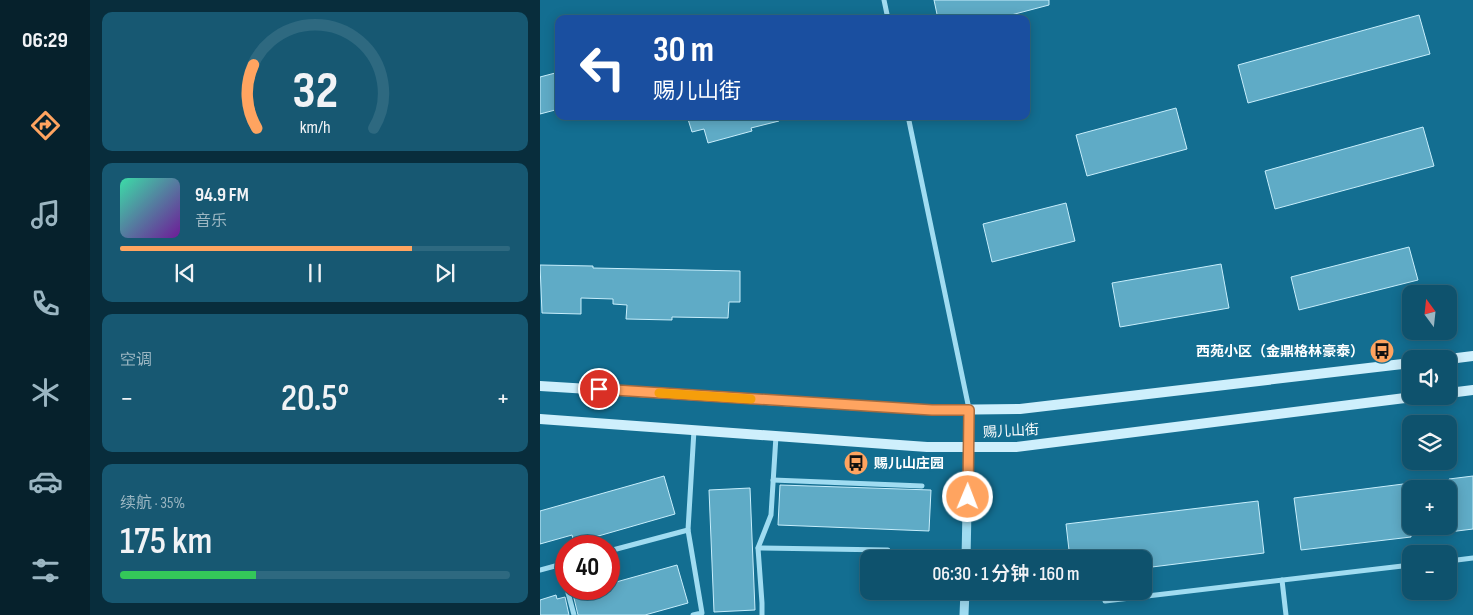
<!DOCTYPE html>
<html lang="zh">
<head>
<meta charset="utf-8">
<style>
  :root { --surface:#0e526d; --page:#175872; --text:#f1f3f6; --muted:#9bb6c2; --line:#2e6980; --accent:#ffa460 }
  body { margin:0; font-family:"Sofia Sans Condensed","Noto Sans SC",sans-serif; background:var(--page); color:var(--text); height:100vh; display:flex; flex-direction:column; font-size:19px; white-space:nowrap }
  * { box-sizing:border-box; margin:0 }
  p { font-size:16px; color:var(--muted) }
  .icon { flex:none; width:28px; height:28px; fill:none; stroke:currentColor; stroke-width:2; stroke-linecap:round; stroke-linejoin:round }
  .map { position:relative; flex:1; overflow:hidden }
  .panel { display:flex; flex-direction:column; gap:12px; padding:12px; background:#082d3c; width:450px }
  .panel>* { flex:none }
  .top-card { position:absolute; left:15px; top:15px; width:475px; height:105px; border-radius:10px; box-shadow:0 2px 12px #0003,0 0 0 1px var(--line); background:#1a4fa0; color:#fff; overflow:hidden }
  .needle { width:32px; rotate:345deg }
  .fabs { position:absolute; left:862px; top:285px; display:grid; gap:10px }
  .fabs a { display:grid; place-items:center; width:55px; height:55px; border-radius:10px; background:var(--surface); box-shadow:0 2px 12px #0003,0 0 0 1px var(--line); font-size:25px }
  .speed { position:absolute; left:15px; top:535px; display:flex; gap:10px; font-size:25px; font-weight:700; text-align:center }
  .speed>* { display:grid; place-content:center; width:65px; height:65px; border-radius:50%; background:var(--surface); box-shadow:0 2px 12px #0003,0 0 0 1px var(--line); line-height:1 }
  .speed .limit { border:8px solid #d22; background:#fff; color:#111 }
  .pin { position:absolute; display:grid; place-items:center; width:42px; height:42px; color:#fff; margin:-21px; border:2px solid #fff; border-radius:50%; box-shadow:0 1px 5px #0007 }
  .me { position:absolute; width:55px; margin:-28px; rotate:1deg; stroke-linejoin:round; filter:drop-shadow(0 0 4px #0008) }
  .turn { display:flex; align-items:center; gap:18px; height:105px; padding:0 15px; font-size:22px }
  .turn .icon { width:65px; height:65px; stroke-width:2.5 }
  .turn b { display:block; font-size:35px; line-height:42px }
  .big { font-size:38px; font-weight:600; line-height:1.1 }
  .panel .widget { flex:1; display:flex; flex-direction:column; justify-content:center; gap:8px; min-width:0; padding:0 18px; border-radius:10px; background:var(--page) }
  .panel .dial { align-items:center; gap:0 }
  .dial svg { height:130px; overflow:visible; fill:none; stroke:var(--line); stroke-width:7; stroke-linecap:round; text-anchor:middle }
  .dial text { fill:var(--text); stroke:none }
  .song { display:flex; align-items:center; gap:15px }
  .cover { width:60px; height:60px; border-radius:8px; background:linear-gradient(135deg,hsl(160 70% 55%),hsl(280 70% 35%)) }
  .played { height:5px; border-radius:2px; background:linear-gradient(90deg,var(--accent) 75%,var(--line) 75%) }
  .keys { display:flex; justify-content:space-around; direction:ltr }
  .heat { display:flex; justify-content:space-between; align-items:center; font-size:28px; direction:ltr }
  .charge { height:8px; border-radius:4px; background:linear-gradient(90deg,#34c759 35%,var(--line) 0) }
  .trip { position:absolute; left:320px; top:550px; width:292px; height:50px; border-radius:10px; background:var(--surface); box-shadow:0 2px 12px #0003,0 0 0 1px var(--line); font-weight:600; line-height:50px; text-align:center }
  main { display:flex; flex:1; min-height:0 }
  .tabs { display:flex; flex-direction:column; width:90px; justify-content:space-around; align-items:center; background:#06212c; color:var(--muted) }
  .tabs .icon { width:35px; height:35px }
  .tabs .current { color:var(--accent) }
  .tabs b { font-size:22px; color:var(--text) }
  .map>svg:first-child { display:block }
  .building { fill:#5fabc6; stroke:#c7eefc }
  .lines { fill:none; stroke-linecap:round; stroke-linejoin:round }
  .minor { stroke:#a0dcf1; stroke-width:5 }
  .tertiary { stroke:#a0dcf1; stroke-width:9 }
  .secondary { stroke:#ceeffc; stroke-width:10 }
  .route-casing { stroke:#a66b3e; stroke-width:12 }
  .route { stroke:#ffa460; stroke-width:9 }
  .slow { stroke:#f59e0b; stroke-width:9 }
  .labels { text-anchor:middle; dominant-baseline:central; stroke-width:5; stroke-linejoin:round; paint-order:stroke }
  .poi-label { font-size:14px; font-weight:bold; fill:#fff; stroke:#136e91; text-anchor:end }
  .street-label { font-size:14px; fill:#fff; stroke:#136e91 }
</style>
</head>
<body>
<main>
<nav class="tabs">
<b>06:29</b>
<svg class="icon current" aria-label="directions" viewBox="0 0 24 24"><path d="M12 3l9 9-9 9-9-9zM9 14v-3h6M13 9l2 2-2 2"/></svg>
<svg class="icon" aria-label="music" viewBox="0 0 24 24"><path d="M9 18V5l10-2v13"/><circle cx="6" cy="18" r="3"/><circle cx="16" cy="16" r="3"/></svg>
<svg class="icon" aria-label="phone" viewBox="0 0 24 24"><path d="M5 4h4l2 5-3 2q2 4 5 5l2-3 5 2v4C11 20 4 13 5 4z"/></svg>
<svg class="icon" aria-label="climate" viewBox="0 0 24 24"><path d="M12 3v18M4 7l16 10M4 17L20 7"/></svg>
<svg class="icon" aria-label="car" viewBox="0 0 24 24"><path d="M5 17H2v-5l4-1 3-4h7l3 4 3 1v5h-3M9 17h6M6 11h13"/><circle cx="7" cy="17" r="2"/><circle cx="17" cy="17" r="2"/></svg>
<svg class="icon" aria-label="filters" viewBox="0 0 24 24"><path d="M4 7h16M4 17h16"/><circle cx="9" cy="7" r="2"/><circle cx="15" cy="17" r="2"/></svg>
</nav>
<section class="panel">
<div class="widget dial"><svg viewBox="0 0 100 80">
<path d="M14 69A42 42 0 1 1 86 69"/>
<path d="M14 69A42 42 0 0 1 12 30" stroke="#ffa460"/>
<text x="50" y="56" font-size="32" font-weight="700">32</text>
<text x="50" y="72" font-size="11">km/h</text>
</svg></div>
<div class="widget">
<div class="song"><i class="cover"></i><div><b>94.9 FM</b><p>音乐</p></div></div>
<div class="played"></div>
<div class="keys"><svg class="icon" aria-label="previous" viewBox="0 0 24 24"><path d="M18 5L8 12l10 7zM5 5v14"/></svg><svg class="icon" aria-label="pause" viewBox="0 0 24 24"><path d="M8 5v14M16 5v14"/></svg><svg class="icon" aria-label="next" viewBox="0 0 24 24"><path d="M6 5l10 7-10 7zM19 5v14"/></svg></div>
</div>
<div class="widget"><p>空调</p>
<div class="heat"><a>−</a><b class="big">20.5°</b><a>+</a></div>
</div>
<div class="widget"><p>续航 · 35%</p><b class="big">175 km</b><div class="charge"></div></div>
</section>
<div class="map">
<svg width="933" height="615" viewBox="0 0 933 615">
  <rect width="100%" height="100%" fill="#136e91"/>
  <!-- building -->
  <g class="building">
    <path d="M 394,0 L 509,0 L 509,5 L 456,19 L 398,19 Z"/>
    <path d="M 879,15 L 890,54 L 708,103 L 698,65 Z"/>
    <path d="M 19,72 L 19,109 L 0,114 L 0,77 Z"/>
    <path d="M 636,108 L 647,149 L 547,176 L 536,135 Z"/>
    <path d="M 147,116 L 238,116 L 239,121 L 211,128 L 212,131 L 168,143 L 164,129 L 152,132 Z"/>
    <path d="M 883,127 L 894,166 L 735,209 L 725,171 Z"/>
    <path d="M 526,203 L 535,241 L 452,262 L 443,224 Z"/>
    <path d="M 869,247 L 878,280 L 759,310 L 751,277 Z"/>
    <path d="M 681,264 L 689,308 L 580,327 L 572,283 Z"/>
    <path d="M 0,265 L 53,266 L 53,268 L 200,271 L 200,302 L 189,302 L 188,318 L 132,317 L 132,320 L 86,319 L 87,305 L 73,304 L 73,299 L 41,298 L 41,314 L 2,313 Z"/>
    <path d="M 124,476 L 135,514 L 34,543 L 32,535 L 0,544 L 0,511 Z"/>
    <path d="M 933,476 L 933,529 L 909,532 L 909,479 Z"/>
    <path d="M 871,483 L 871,537 L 761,550 L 754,498 Z"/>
    <path d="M 240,485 L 391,490 L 389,531 L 238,525 Z"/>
    <path d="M 210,488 L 215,610 L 174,612 L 169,490 Z"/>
    <path d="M 718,501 L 724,553 L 604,568 L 604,559 L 530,559 L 526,524 Z"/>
    <path d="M 137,565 L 148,603 L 105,615 L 38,615 L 33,594 L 52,589 L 69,589 L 69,584 Z"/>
    <path d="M 16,595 L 17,599 L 25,597 L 29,615 L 0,615 L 0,600 Z"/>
  </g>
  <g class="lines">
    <!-- minor -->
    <g class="minor">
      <path d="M 344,0 L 348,19"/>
      <path d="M 368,116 L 429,409"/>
      <path d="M 233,480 L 382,486"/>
      <path d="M 148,530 L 162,613 L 153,615"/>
      <path d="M 218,548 L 348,550"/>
      <path d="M 69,551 L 148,530 L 154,430"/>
      <path d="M 909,561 L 933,558"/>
      <path d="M 20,564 L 26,587"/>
      <path d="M 0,570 L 26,563"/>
      <path d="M 742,580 L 746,615"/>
      <path d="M 27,589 L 34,615"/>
      <path d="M 565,601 L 871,565"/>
      <path d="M 222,615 L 222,603 L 218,548 L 231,515 L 236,436"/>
    </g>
    <!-- tertiary -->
    <g class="tertiary">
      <path d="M 426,559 L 429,410"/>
      <path d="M 424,615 L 425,591"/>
    </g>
    <!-- secondary -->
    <g class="secondary">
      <path d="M 909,359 L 933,356"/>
      <path d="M 0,386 L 391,410 L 480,409 L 871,363"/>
      <path d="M 909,393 L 933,390"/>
      <path d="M 0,419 L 387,447 L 476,447 L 881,396"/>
    </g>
  </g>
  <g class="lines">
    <defs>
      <path id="route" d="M 59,389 L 392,410 L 429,410 L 428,497"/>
    </defs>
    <!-- route casing -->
    <use href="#route" class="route-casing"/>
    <!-- route -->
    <use href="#route" class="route"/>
    <!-- slow -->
    <path class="slow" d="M 119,393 L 211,399"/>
  </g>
  <!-- icons -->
  <defs>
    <symbol id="bus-disc" viewBox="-11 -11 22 22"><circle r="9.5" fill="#ffa460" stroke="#136e91"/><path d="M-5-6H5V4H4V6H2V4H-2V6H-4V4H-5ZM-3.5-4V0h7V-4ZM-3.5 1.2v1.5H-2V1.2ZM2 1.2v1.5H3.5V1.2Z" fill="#111"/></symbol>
  </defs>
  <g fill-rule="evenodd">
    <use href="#bus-disc" x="828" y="337" width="28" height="28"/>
    <use href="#bus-disc" x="302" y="449" width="28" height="28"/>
  </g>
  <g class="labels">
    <!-- poi labels -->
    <g class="poi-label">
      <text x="824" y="351">西苑小区（金鼎格林豪泰）</text>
      <text x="334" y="463" text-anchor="start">赐儿山庄园</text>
    </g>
    <!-- street labels -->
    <g class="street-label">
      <text transform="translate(471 431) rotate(-3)">赐儿山街</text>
    </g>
  </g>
</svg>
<div class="fabs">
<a><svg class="needle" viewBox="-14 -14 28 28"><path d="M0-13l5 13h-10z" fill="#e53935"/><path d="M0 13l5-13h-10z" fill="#9bb6c2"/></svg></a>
<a><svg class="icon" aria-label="sound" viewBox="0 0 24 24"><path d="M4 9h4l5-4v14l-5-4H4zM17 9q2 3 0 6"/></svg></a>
<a><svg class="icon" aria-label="layers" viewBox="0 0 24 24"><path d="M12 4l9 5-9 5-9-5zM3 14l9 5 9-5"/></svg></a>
<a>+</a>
<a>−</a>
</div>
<div class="speed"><div class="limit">40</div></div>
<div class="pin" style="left:59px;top:389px;background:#d93025"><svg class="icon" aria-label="arrive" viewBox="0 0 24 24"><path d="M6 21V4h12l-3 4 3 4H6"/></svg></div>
<svg class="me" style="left:428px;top:497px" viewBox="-20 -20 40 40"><circle r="17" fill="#ffa460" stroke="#fff" stroke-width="3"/><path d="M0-11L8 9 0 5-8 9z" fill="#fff"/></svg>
<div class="trip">06:30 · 1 分钟 · 160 m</div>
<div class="top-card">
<div class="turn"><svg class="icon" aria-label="left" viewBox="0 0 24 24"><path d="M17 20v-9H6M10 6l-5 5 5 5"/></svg><div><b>30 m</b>赐儿山街</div></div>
</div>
</div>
</main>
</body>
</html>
